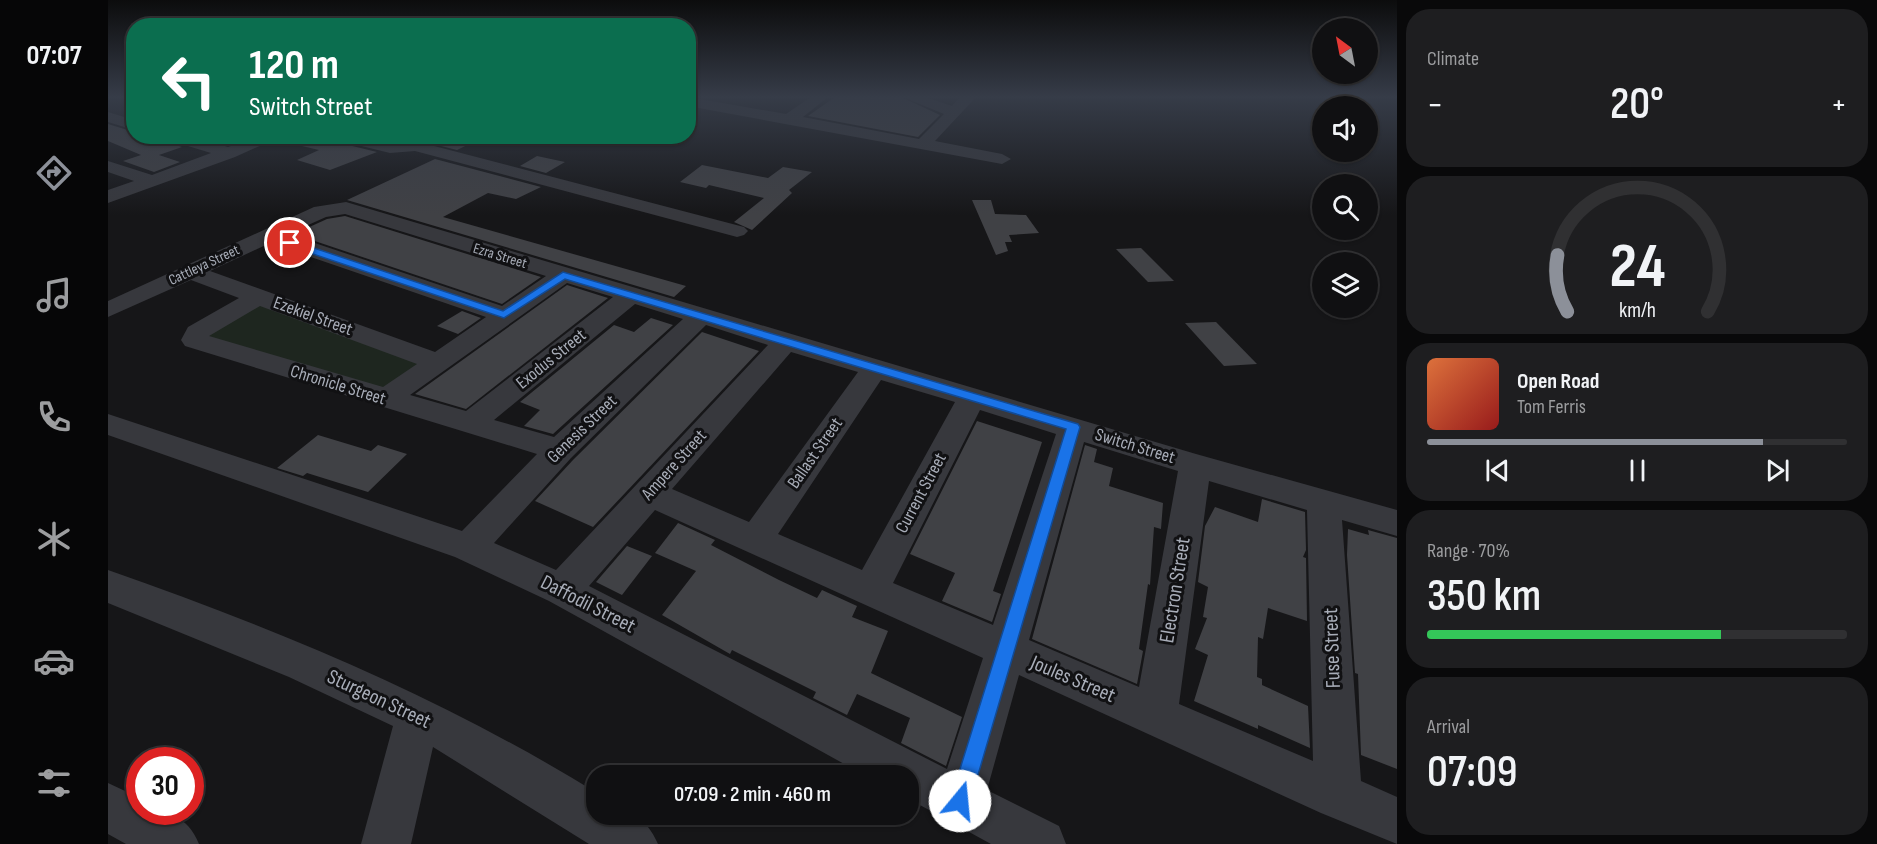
<!DOCTYPE html>
<html lang="en">
<head>
<meta charset="utf-8">
<style>
  :root { --surface:#101012; --page:#1e1e20; --text:#f1f3f6; --muted:#9c9d9f; --line:#303032; --accent:#8c9099 }
  body { margin:0; font-family:"Sofia Sans Condensed",sans-serif; background:var(--page); color:var(--text); height:100vh; display:flex; flex-direction:column; font-size:22px; white-space:nowrap }
  * { box-sizing:border-box; margin:0 }
  p { font-size:20px; color:var(--muted) }
  .icon { flex:none; width:33px; height:33px; fill:none; stroke:currentColor; stroke-width:2; stroke-linecap:round; stroke-linejoin:round }
  .map { position:relative; flex:1; overflow:hidden }
  .panel { display:flex; flex-direction:column; gap:9px; padding:9px; background:#09090a; width:480px }
  .panel>* { flex:none }
  .guide { position:absolute; left:18px; top:18px; width:570px; height:126px; border-radius:24px; box-shadow:0 2px 4px #0004,0 0 0 2px var(--line); background:#0b6e4f; color:#fff; overflow:hidden }
  .needle { width:39px; rotate:328deg }
  .controls { position:absolute; left:1204px; top:18px; display:grid; gap:12px }
  .controls a { display:grid; place-items:center; width:66px; height:66px; border-radius:50%; background:var(--surface); box-shadow:0 2px 4px #0004,0 0 0 2px var(--line); font-size:30px }
  .speed { position:absolute; left:18px; top:747px; display:flex; gap:12px; font-size:30px; font-weight:700; text-align:center }
  .speed>* { display:grid; place-content:center; width:78px; height:78px; border-radius:50%; background:var(--surface); box-shadow:0 2px 4px #0004,0 0 0 2px var(--line); line-height:1 }
  .speed .limit { border:9px solid #d22; background:#fff; color:#111 }
  .pin { position:absolute; display:grid; place-items:center; width:51px; height:51px; color:#fff; margin:-26px; border:3px solid #fff; border-radius:50%; box-shadow:0 2px 6px #0007 }
  .me { position:absolute; width:66px; margin:-33px; rotate:17deg; stroke-linejoin:round; filter:drop-shadow(0 0 4px #0008) }
  .turn { display:flex; align-items:center; gap:21px; height:126px; padding:0 24px; font-size:27px }
  .turn .icon { width:78px; height:78px; stroke-width:2.5 }
  .turn b { display:block; font-size:42px; line-height:51px }
  .big { font-size:45px; font-weight:600; line-height:1.1 }
  .panel .tile { flex:1; display:flex; flex-direction:column; justify-content:center; gap:9px; min-width:0; padding:0 21px; border-radius:24px; background:var(--page) }
  .panel .dial { align-items:center; gap:0 }
  .dial svg { height:156px; overflow:visible; fill:none; stroke:var(--line); stroke-width:7; stroke-linecap:round; text-anchor:middle }
  .dial text { fill:var(--text); stroke:none }
  .song { display:flex; align-items:center; gap:18px }
  .cover { width:72px; height:72px; border-radius:9px; background:linear-gradient(135deg,hsl(20 70% 55%),hsl(0 70% 35%)) }
  .played { height:6px; border-radius:3px; background:linear-gradient(90deg,var(--accent) 80%,var(--line) 80%) }
  .keys { display:flex; justify-content:space-around; direction:ltr }
  .heat { display:flex; justify-content:space-between; align-items:center; font-size:33px; direction:ltr }
  .charge { height:9px; border-radius:4px; background:linear-gradient(90deg,#34c759 70%,var(--line) 0) }
  .trip { position:absolute; left:478px; top:765px; width:333px; height:60px; border-radius:24px; background:var(--surface); box-shadow:0 2px 4px #0004,0 0 0 2px var(--line); font-weight:600; line-height:60px; text-align:center }
  main { display:flex; flex:1; min-height:0 }
  .tab-bar { display:flex; flex-direction:column; width:108px; justify-content:space-around; align-items:center; background:#060607; color:var(--muted) }
  .tab-bar .icon { width:42px; height:42px }
  .tab-bar .current { color:var(--accent) }
  .tab-bar b { font-size:27px; color:var(--text) }
  .map>svg:first-child { display:block }
  .green { fill:#1e261f }
  .building { fill:#404145 }
  .lines { fill:none; stroke-linecap:round; stroke-linejoin:round }
  .minor { fill:#37383d; fill-rule:evenodd }
  .route { fill:#1a73e8; stroke:#114b97; stroke-width:1.5 }
  .labels { text-anchor:middle; dominant-baseline:central; stroke-width:6; stroke-linejoin:round; paint-order:stroke }
  .far-street-label { font-size:15px; fill:#a8adb8; stroke:#111113 }
  .street-label { font-size:18px; fill:#a8adb8; stroke:#111113 }
  .near-street-label { font-size:21px; fill:#a8adb8; stroke:#111113 }
</style>
</head>
<body>
<main>
<nav class="tab-bar">
<b>07:07</b>
<svg class="icon current" aria-label="directions" viewBox="0 0 24 24"><path d="M12 3l9 9-9 9-9-9zM9 14v-3h6M13 9l2 2-2 2"/></svg>
<svg class="icon" aria-label="music" viewBox="0 0 24 24"><path d="M9 18V5l10-2v13"/><circle cx="6" cy="18" r="3"/><circle cx="16" cy="16" r="3"/></svg>
<svg class="icon" aria-label="phone" viewBox="0 0 24 24"><path d="M5 4h4l2 5-3 2q2 4 5 5l2-3 5 2v4C11 20 4 13 5 4z"/></svg>
<svg class="icon" aria-label="climate" viewBox="0 0 24 24"><path d="M12 3v18M4 7l16 10M4 17L20 7"/></svg>
<svg class="icon" aria-label="car" viewBox="0 0 24 24"><path d="M5 17H2v-5l4-1 3-4h7l3 4 3 1v5h-3M9 17h6M6 11h13"/><circle cx="7" cy="17" r="2"/><circle cx="17" cy="17" r="2"/></svg>
<svg class="icon" aria-label="filters" viewBox="0 0 24 24"><path d="M4 7h16M4 17h16"/><circle cx="9" cy="7" r="2"/><circle cx="15" cy="17" r="2"/></svg>
</nav>
<div class="map">
<svg width="1289" height="844" viewBox="0 0 1289 844">
  <rect width="100%" height="100%" fill="#161618"/>
  <!-- green -->
  <path class="green" d="M 148,303 L 315,361 L 271,392 L 90,336 Z"/>
  <!-- building -->
  <g class="building">
    <path d="M 727,97 L 793,97 L 832,115 L 810,137 L 700,116 Z"/>
    <path d="M 0,124 L 26,132 L 26,136 L 56,136 L 59,142 L 74,147 L 51,155 L 72,162 L 46,172 L 15,161 L 33,155 L 0,141 Z"/>
    <path d="M 182,136 L 225,136 L 228,142 L 269,152 L 222,170 L 189,160 L 211,150 L 181,143 Z"/>
    <path d="M 326,136 L 378,136 L 349,150 L 329,145 Z"/>
    <path d="M 429,156 L 457,162 L 438,173 L 412,166 Z"/>
    <path d="M 327,159 L 433,187 L 408,199 L 380,193 L 335,217 L 578,286 L 566,297 L 239,200 Z"/>
    <path d="M 594,165 L 660,178 L 675,167 L 704,172 L 681,190 L 684,193 L 644,230 L 626,222 L 656,198 L 601,185 L 598,188 L 572,182 Z"/>
    <path d="M 864,200 L 883,200 L 887,214 L 918,215 L 931,233 L 901,235 L 904,242 L 897,242 L 900,251 L 888,255 Z"/>
    <path d="M 237,216 L 433,277 L 394,304 L 186,234 L 219,219 Z"/>
    <path d="M 1033,248 L 1066,281 L 1040,282 L 1008,249 Z"/>
    <path d="M 459,285 L 500,298 L 358,409 L 307,394 Z"/>
    <path d="M 354,311 L 373,318 L 350,334 L 329,326 Z"/>
    <path d="M 543,318 L 565,325 L 445,434 L 416,426 L 432,410 L 412,402 L 506,325 L 526,332 Z"/>
    <path d="M 1108,322 L 1149,364 L 1116,366 L 1077,323 Z"/>
    <path d="M 594,332 L 651,351 L 485,527 L 427,501 L 465,460 Z"/>
    <path d="M 869,421 L 934,442 L 885,591 L 893,594 L 884,622 L 834,601 L 847,573 L 802,554 Z"/>
    <path d="M 210,435 L 263,451 L 270,445 L 299,454 L 260,492 L 199,473 L 195,476 L 169,468 Z"/>
    <path d="M 977,445 L 989,449 L 986,462 L 1005,468 L 1001,486 L 1055,503 L 1053,529 L 1046,527 L 1042,585 L 1040,584 L 1031,649 L 1035,651 L 1029,684 L 924,639 Z"/>
    <path d="M 1154,499 L 1197,512 L 1198,550 L 1195,557 L 1198,558 L 1199,621 L 1160,608 L 1155,639 L 1150,637 L 1149,677 L 1154,679 L 1154,685 L 1200,706 L 1202,748 L 1150,725 L 1150,729 L 1086,701 L 1100,655 L 1087,649 L 1099,618 L 1095,617 L 1100,587 L 1090,582 L 1097,526 L 1107,507 L 1150,522 Z"/>
    <path d="M 570,523 L 607,540 L 603,545 L 671,580 L 709,598 L 714,590 L 749,606 L 744,617 L 780,631 L 763,673 L 854,717 L 838,766 L 793,743 L 802,718 L 749,694 L 739,715 L 705,698 L 708,692 L 624,650 L 622,654 L 554,615 L 588,571 L 547,553 Z"/>
    <path d="M 1240,529 L 1261,535 L 1260,530 L 1289,538 L 1289,769 L 1253,755 L 1250,674 L 1247,673 L 1239,555 Z"/>
    <path d="M 519,546 L 544,556 L 514,595 L 488,582 Z"/>
  </g>
  <g class="lines">
    <!-- minor -->
    <g class="minor">
      <path d="M 580,97 L 678,114 L 703,97 L 720,97 L 695,117 L 811,139 L 836,114 L 795,97 L 817,97 L 844,106 L 852,97 L 868,97 L 827,141 L 894,154 L 903,159 L 894,164 L 580,106 Z"/>
      <path d="M 0,112 L 26,120 L 26,130 L 0,122 Z"/>
      <path d="M 58,136 L 85,136 L 120,147 L 149,136 L 174,136 L 127,157 L 0,203 L 0,190 L 26,181 L 0,172 L 0,161 L 44,175 L 103,153 L 60,140 Z"/>
      <path d="M 227,136 C 255,136 280,143 307,141 L 636,227 L 640,231 L 636,235 L 629,237 L 307,151 L 282,153 L 229,140 Z"/>
      <path d="M 238,202 L 1088,454 L 1289,510 L 1289,536 L 1234,520 L 1253,781 L 1289,797 L 1289,844 L 1213,813 L 911,675 L 879,790 L 951,826 L 958,844 L 883,844 L 801,799 L 801,776 L 758,776 L 441,601 L 347,557 L 0,435 L 0,414 L 354,531 L 429,454 L 77,346 L 73,340 L 80,327 L 131,298 L 83,280 L 0,317 L 0,301 L 206,207 ZM 237,214 L 438,276 L 394,306 L 180,234 L 218,217 ZM 162,243 L 378,317 L 327,352 L 102,271 ZM 459,283 L 505,297 L 358,411 L 302,395 ZM 527,304 L 575,319 L 446,437 L 386,420 ZM 152,306 L 309,364 L 275,387 L 101,336 ZM 598,325 L 660,345 L 448,570 L 386,543 L 463,458 ZM 683,352 L 750,372 L 641,522 L 564,489 ZM 773,380 L 847,402 L 754,570 L 670,534 ZM 872,410 L 948,434 L 885,625 L 785,583 ZM 976,442 L 1070,471 L 1031,687 L 921,640 ZM 1101,481 L 1199,510 L 1205,761 L 1071,704 ZM 547,510 L 875,658 L 839,769 L 481,586 Z"/>
      <path d="M 0,570 C 171,630 335,698 489,793 L 489,814 C 520,814 536,812 550,844 L 481,844 L 325,747 L 303,844 L 253,844 L 285,726 L 181,677 L 0,603 Z"/>
      <path d="M 0,783 L 32,798 L 32,812 C 61,812 79,815 91,844 L 18,844 L 0,834 Z"/>
    </g>
  </g>
  <!-- sky -->
  <linearGradient id="sky" x2="0" y2="1"><stop stop-color="#0c0c0d"/><stop offset="0.45" stop-color="#363c48"/><stop offset="1" stop-color="#363c48" stop-opacity="0"/></linearGradient>
  <rect width="1289" height="215" fill="url(#sky)"/>
  <!-- route -->
  <path class="route" d="M 178,241 L 185,241 L 395,311 L 455,272 L 970,424 L 972,427 L 860,809 L 852,812 L 845,809 L 842,801 L 958,429 L 457,279 L 396,318 L 178,245 Z"/>
  <g class="labels">
    <!-- far-street labels -->
    <g class="far-street-label">
      <text transform="translate(392 256) rotate(17)">Ezra Street</text>
      <text transform="translate(96 265) rotate(-25)">Cattleya Street</text>
    </g>
    <!-- street labels -->
    <g class="street-label">
      <text transform="translate(205 316) rotate(20)">Ezekiel Street</text>
      <text transform="translate(443 359) rotate(-39)">Exodus Street</text>
      <text transform="translate(230 385) rotate(17)">Chronicle Street</text>
      <text transform="translate(474 429) rotate(-44)">Genesis Street</text>
      <text transform="translate(1027 446) rotate(17)">Switch Street</text>
      <text transform="translate(707 453) rotate(-55)">Ballast Street</text>
      <text transform="translate(566 465) rotate(-48)">Ampere Street</text>
      <text transform="translate(813 493) rotate(-62)">Current Street</text>
    </g>
    <!-- near-street labels -->
    <g class="near-street-label">
      <text transform="translate(1067 590) rotate(-81)">Electron Street</text>
      <text transform="translate(480 604) rotate(27)">Daffodil Street</text>
      <text transform="translate(1224 648) rotate(-92)">Fuse Street</text>
      <text transform="translate(965 679) rotate(23)">Joules Street</text>
      <text transform="translate(271 699) rotate(25)">Sturgeon Street</text>
    </g>
  </g>
</svg>
<div class="controls">
<a><svg class="needle" viewBox="-14 -14 28 28"><path d="M0-13l5 13h-10z" fill="#e53935"/><path d="M0 13l5-13h-10z" fill="#9c9d9f"/></svg></a>
<a><svg class="icon" aria-label="sound" viewBox="0 0 24 24"><path d="M4 9h4l5-4v14l-5-4H4zM17 9q2 3 0 6"/></svg></a>
<a><svg class="icon" aria-label="search" viewBox="0 0 24 24"><circle cx="10" cy="10" r="6"/><path d="M15 15l6 6"/></svg></a>
<a><svg class="icon" aria-label="layers" viewBox="0 0 24 24"><path d="M12 4l9 5-9 5-9-5zM3 14l9 5 9-5"/></svg></a>
</div>
<div class="speed"><div class="limit">30</div></div>
<div class="pin" style="left:182px;top:243px;background:#d93025"><svg class="icon" aria-label="arrive" viewBox="0 0 24 24"><path d="M6 21V4h12l-3 4 3 4H6"/></svg></div>
<svg class="me" style="left:852px;top:801px" viewBox="-20 -20 40 40"><circle r="19" fill="#fff"/><path d="M0-13L10 11 0 6-10 11z" fill="#1a73e8"/></svg>
<div class="trip">07:09 · 2 min · 460 m</div>
<div class="guide">
<div class="turn"><svg class="icon" aria-label="left" viewBox="0 0 24 24"><path d="M17 20v-9H6M10 6l-5 5 5 5"/></svg><div><b>120 m</b>Switch Street</div></div>
</div>
</div>
<section class="panel">
<div class="tile"><p>Climate</p>
<div class="heat"><a>−</a><b class="big">20°</b><a>+</a></div>
</div>
<div class="tile dial"><svg viewBox="0 0 100 80">
<path d="M14 69A42 42 0 1 1 86 69"/>
<path d="M14 69A42 42 0 0 1 9 40" stroke="#8c9099"/>
<text x="50" y="56" font-size="32" font-weight="700">24</text>
<text x="50" y="72" font-size="11">km/h</text>
</svg></div>
<div class="tile">
<div class="song"><i class="cover"></i><div><b>Open Road</b><p>Tom Ferris</p></div></div>
<div class="played"></div>
<div class="keys"><svg class="icon" aria-label="previous" viewBox="0 0 24 24"><path d="M18 5L8 12l10 7zM5 5v14"/></svg><svg class="icon" aria-label="pause" viewBox="0 0 24 24"><path d="M8 5v14M16 5v14"/></svg><svg class="icon" aria-label="next" viewBox="0 0 24 24"><path d="M6 5l10 7-10 7zM19 5v14"/></svg></div>
</div>
<div class="tile"><p>Range · 70%</p><b class="big">350 km</b><div class="charge"></div></div>
<div class="tile"><p>Arrival</p><b class="big">07:09</b></div>
</section>
</main>
</body>
</html>
